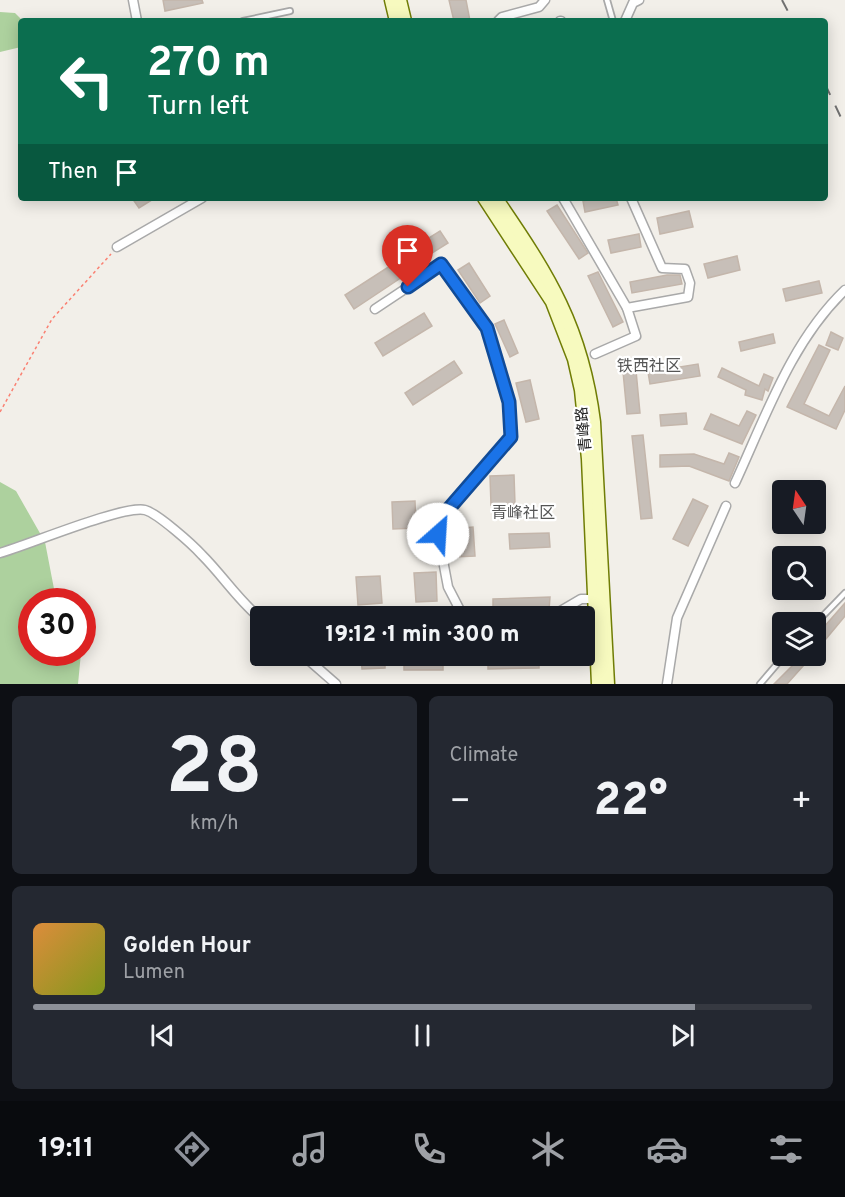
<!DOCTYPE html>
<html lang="en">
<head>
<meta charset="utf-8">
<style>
  :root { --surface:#171b24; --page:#242831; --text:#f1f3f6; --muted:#9ea1a6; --line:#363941; --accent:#8c9099 }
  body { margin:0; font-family:Overpass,"Noto Sans SC",sans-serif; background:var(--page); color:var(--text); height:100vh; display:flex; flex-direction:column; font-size:22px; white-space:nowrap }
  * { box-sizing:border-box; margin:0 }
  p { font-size:20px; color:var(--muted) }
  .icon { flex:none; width:33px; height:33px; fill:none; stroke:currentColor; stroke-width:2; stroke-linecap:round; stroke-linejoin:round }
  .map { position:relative; height:684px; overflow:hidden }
  .drawer { display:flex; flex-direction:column; gap:12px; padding:12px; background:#0d0f14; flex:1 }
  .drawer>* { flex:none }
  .hud { position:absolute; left:18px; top:18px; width:810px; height:183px; border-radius:6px; box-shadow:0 3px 15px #0003; background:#0b6e4f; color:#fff; overflow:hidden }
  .needle { width:39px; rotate:347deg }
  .buttons { position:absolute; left:772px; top:480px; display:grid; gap:12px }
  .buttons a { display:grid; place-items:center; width:54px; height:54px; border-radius:6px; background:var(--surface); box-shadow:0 3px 15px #0003; font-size:30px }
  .speed { position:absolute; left:18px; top:588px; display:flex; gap:12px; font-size:30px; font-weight:700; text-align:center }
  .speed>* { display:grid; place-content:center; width:78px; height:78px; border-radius:50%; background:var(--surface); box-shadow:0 3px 15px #0003; line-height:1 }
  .speed .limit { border:9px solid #d22; background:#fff; color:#111 }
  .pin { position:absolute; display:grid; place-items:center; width:51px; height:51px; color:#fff; margin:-62px -26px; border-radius:50% 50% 50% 0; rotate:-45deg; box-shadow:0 0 6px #0007 }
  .pin .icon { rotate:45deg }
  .me { position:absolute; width:66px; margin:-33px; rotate:26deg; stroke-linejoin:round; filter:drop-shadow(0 0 4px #0008) }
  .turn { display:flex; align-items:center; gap:21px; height:126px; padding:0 30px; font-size:27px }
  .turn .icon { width:78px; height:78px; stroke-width:2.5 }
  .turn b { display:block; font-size:42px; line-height:51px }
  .then { display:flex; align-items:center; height:57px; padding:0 30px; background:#0003; gap:12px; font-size:22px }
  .big { font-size:45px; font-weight:800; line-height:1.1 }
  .drawer .widget { flex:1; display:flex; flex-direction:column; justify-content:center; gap:9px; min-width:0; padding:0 21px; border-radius:9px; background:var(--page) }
  .drawer .dial { align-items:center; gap:0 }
  .dial b { font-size:78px; line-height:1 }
  .song { display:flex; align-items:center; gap:18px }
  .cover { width:72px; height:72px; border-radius:9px; background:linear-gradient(135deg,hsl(30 70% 55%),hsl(70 70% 35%)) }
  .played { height:6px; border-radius:3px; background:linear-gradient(90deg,var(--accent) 85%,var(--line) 85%) }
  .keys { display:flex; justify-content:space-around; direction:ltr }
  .heat { display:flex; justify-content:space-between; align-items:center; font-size:33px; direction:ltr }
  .drawer .tiles { flex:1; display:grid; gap:12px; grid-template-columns:1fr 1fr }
  .widget:last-child { grid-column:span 2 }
  .trip { position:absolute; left:250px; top:606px; width:345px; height:60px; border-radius:6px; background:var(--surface); box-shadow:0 3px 15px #0003; font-weight:800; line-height:60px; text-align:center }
  .tabs { display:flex; height:96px; justify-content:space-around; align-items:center; background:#090b0e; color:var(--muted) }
  .tabs .icon { width:42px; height:42px }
  .tabs .on { color:var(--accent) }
  .tabs b { font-size:27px; color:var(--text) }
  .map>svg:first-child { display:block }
  .forest { fill:#add19e }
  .building { fill:#c7bfb8; stroke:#c4b6ab; stroke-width:1.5 }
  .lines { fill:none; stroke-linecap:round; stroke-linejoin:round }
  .lane-casing { stroke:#a9a9a9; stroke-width:8 }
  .street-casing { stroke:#a9a9a9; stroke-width:11 }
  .secondary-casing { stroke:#707d05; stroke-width:15 }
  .path { stroke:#fa8072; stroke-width:1.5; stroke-dasharray:3 3; stroke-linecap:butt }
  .lane { stroke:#fff; stroke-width:4.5 }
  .street { stroke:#fff; stroke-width:8 }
  .secondary { stroke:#f7fabf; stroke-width:12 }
  .rail { stroke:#707070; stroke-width:2; stroke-dasharray:12 12; stroke-linecap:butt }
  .route-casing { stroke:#114b97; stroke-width:15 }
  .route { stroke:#1a73e8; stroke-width:10 }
  .labels { text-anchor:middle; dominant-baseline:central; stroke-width:4.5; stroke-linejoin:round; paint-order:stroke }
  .street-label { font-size:15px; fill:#222; stroke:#fff }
  .neighbourhood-label { font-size:16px; fill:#555; stroke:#fff }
</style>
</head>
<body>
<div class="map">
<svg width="845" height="684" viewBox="0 0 845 684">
  <rect width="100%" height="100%" fill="#f2efe9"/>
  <!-- forest -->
  <g class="forest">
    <path d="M 0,12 L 15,13 L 23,21 L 21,47 L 0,52 Z"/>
    <path d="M 0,482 L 16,491 L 45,542 L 55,594 L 59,601 L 32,602 L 32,652 L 81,653 L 78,684 L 0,684 Z"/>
  </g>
  <!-- building -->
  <g class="building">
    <path d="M 163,0 L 202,0 L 203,3 L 165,11 Z"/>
    <path d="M 449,0 L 466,0 L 470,21 L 454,21 Z"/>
    <path d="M 132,198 L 155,198 L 139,208 Z"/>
    <path d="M 597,198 L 616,198 L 618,205 L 585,212 L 583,201 Z"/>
    <path d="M 557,205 L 588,253 L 579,259 L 547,211 Z"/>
    <path d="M 689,211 L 693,227 L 660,234 L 657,218 Z"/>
    <path d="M 440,231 L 448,243 L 416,263 L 408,251 Z"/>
    <path d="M 639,234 L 641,247 L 611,253 L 608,240 Z"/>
    <path d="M 737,256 L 740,270 L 708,278 L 704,264 Z"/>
    <path d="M 469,263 L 490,296 L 480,303 L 458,270 Z"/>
    <path d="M 393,264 L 402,277 L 354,309 L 345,295 Z"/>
    <path d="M 598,272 L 623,322 L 613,327 L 588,276 Z"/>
    <path d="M 667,275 L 680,275 L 682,284 L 632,293 L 630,282 Z"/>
    <path d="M 819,281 L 822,293 L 786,301 L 783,289 Z"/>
    <path d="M 424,313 L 432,326 L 383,356 L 375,343 Z"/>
    <path d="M 504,320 L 518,353 L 510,357 L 495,324 Z"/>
    <path d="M 831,332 L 843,338 L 838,350 L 826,345 Z"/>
    <path d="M 773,334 L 775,343 L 741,351 L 739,342 Z"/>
    <path d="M 819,345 L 830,350 L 804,404 L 829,416 L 845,386 L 845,410 L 836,429 L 787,407 Z"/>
    <path d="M 635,360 L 640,413 L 627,414 L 622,361 Z"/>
    <path d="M 454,361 L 462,373 L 413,405 L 405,393 Z"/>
    <path d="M 698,364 L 700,376 L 650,384 L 648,372 Z"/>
    <path d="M 722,368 L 759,386 L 764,374 L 773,378 L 768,391 L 765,389 L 762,400 L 745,395 L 746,390 L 718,377 Z"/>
    <path d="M 530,380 L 539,419 L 526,422 L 516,383 Z"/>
    <path d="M 747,411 L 756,415 L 742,444 L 704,429 L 711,414 L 739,426 Z"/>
    <path d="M 686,413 L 687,424 L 661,426 L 660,415 Z"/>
    <path d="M 643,435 L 652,518 L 641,519 L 632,436 Z"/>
    <path d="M 729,453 L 739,457 L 729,481 L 689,466 L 660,467 L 660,455 L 694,454 L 724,464 Z"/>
    <path d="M 514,475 L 515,504 L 491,505 L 490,476 Z"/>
    <path d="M 693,499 L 708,506 L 688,546 L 673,539 Z"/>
    <path d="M 415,501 L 416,528 L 393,529 L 392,502 Z"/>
    <path d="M 473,527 L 475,556 L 453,557 L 451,529 Z"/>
    <path d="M 549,533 L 550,547 L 510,549 L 509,534 Z"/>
    <path d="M 436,572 L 437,601 L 416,602 L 414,573 Z"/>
    <path d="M 380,576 L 382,603 L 358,605 L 356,577 Z"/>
    <path d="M 550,597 L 549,610 L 493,612 L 493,599 Z"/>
    <path d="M 845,603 L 845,616 L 816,651 L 816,636 Z"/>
    <path d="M 361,656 L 385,656 L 385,668 L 362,669 Z"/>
    <rect x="404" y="656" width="39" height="14"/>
    <path d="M 539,656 L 539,668 L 488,669 L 488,657 Z"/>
    <path d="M 802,656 L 812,656 L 787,684 L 774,684 Z"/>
  </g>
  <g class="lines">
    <defs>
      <g id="lane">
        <path d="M 607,0 L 613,21"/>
        <path d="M 243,21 L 290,11"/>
        <path d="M 816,623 L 845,593"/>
        <path d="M 760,684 L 784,656"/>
      </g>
      <g id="street">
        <path d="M 133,0 L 137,21"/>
        <path d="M 498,21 L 502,17 L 539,7 L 545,0"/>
        <path d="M 560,21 L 561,21"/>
        <path d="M 625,21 L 633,3 L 639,0"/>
        <path d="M 563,198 L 627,308"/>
        <path d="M 117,247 L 202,198"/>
        <path d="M 375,309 L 441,265 L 487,328 L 509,402 L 511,437 L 446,512 L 438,534 L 448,587 L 463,616"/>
        <path d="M 595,354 L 636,336 L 627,308 L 688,297 L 690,283 L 685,269 L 662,268 L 631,198"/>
        <path d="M 735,483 C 766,416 791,342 845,290"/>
        <path d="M 0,553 C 28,545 123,505 145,510 C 157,513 192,544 202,555 C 223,576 238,600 261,619"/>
        <path d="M 552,616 L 581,599 L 598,599"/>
        <path d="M 304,656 L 336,684"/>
        <path d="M 667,684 L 677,618 L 726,506"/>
      </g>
      <g id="secondary">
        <path d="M 391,0 L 396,21"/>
        <path d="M 400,0 L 405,21"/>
        <path d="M 484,198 L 552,302 L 574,359 L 581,390 L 588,459 L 598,684"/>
        <path d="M 496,198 C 549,275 582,327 594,422 L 608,684"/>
      </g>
    </defs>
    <!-- lane casing -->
    <use href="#lane" class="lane-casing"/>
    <!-- street casing -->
    <use href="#street" class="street-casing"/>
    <!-- secondary casing -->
    <use href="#secondary" class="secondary-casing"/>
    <!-- path -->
    <path class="path" d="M 0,412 L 52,319 L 111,254"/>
    <!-- lane -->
    <use href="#lane" class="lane"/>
    <!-- street -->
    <use href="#street" class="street"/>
    <!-- secondary -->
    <use href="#secondary" class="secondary"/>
    <!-- rail -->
    <g class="rail">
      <path d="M 782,0 L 793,21"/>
      <path d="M 825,84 L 845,126"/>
    </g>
  </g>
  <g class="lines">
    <defs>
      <path id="route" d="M 408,287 L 441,264 L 487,328 L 509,402 L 511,437 L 446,512 L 438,534"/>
    </defs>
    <!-- route casing -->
    <use href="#route" class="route-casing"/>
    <!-- route -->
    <use href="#route" class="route"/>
  </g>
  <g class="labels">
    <!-- street labels -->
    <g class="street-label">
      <text transform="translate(585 429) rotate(-96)">青峰路</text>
    </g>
    <!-- neighbourhood labels -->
    <g class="neighbourhood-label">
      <text x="649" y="367">铁西社区</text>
      <text x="523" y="514">青峰社区</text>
    </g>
  </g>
</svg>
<div class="buttons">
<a><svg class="needle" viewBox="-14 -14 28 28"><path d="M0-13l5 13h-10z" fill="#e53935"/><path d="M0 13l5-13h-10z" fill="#9ea1a6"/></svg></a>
<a><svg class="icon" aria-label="search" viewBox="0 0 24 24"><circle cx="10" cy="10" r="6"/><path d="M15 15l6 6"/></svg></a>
<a><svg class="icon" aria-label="layers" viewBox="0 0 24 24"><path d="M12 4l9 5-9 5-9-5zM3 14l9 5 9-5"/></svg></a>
</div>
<div class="speed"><div class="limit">30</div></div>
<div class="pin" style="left:408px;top:287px;background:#d93025"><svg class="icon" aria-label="arrive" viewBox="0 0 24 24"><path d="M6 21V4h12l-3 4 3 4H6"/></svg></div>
<svg class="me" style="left:438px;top:534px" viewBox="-20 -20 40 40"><circle r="19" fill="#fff"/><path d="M0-13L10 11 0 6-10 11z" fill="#1a73e8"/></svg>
<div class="trip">19:12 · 1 min · 300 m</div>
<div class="hud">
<div class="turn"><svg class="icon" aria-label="left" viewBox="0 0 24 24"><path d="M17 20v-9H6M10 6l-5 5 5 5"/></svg><div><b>270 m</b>Turn left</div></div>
<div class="then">Then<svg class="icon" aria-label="arrive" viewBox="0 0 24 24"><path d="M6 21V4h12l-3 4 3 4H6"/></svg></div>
</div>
</div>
<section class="drawer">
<div class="tiles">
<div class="widget dial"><b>28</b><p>km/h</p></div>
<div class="widget"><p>Climate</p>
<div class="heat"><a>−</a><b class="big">22°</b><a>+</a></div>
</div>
<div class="widget">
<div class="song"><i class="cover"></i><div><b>Golden Hour</b><p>Lumen</p></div></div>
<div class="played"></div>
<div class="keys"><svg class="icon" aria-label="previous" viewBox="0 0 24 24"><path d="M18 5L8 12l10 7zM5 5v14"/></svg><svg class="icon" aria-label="pause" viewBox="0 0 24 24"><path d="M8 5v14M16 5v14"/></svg><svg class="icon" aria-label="next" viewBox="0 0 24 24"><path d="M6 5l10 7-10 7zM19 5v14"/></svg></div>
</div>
</div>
</section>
<nav class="tabs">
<b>19:11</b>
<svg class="icon on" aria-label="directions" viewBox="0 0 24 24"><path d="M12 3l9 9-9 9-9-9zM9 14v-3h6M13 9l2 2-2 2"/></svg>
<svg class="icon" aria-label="music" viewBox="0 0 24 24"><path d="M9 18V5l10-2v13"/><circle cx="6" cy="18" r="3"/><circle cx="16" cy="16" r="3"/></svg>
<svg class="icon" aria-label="phone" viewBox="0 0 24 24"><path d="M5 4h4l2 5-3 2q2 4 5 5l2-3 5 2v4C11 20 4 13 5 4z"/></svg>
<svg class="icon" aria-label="climate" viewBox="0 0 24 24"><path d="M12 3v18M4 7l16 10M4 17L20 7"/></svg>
<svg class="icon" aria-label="car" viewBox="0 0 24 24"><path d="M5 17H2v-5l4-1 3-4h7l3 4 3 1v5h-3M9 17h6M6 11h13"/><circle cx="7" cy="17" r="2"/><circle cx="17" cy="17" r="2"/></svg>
<svg class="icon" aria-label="filters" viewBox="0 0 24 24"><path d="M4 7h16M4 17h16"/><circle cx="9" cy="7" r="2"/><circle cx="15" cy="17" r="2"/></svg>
</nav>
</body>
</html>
